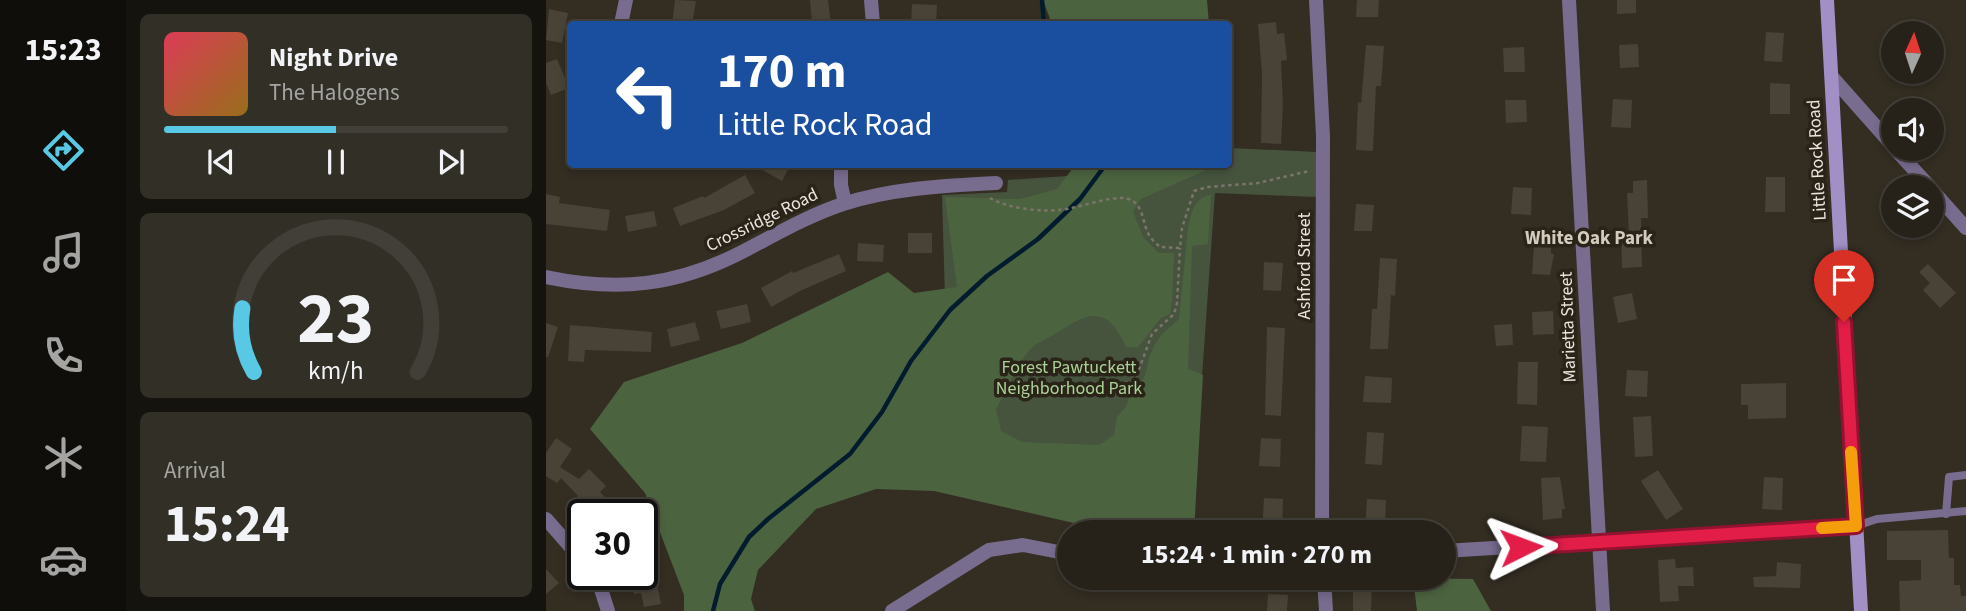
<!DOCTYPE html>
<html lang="en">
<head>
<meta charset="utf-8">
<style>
  :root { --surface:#26221a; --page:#322f27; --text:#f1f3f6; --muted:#a4a4a2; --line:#423f39; --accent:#59c8e4 }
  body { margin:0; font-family:"Source Sans 3",sans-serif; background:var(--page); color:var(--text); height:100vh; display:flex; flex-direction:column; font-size:26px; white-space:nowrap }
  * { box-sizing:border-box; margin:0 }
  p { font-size:23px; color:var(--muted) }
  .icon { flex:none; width:38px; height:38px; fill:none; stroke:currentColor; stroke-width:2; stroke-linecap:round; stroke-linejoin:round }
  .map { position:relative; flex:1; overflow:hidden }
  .side { display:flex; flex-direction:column; gap:14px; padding:14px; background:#15130e; width:420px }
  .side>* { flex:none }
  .guide { position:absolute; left:21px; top:21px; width:665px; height:147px; border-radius:7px; box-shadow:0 4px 10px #0003,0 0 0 2px var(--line); background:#1a4fa0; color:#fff; overflow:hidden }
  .needle { width:46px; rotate:3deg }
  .fabs { position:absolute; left:1335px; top:21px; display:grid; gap:14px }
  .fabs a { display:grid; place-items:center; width:63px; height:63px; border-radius:50%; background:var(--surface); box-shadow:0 4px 10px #0003,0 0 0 2px var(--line); font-size:35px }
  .speed { position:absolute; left:21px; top:499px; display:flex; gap:14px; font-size:35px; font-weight:700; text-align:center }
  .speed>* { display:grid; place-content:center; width:91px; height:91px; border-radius:50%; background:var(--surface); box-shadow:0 4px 10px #0003,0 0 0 2px var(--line); line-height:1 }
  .speed .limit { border:4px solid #111; border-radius:10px; background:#fff; color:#111 }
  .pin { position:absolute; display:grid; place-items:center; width:60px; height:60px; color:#fff; margin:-72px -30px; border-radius:50% 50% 50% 0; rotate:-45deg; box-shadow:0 0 7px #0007 }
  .pin .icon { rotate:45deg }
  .me { position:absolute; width:77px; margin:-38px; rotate:87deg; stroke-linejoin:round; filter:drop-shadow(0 0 5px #0008) }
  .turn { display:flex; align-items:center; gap:24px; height:147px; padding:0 35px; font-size:32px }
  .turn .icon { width:91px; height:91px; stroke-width:2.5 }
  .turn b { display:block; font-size:49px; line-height:60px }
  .big { font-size:52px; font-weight:700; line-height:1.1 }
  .side .widget { flex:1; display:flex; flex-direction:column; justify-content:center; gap:10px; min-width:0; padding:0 24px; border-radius:10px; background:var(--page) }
  .side .dial { align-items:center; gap:0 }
  .dial svg { height:182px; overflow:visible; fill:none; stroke:var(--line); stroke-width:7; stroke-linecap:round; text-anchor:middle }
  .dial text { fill:var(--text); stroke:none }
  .song { display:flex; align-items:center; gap:21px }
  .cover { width:84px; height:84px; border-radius:10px; background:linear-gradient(135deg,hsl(350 70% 55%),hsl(40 70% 35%)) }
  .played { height:7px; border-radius:4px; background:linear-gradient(90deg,var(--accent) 50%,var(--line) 50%) }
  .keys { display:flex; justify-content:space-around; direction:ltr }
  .trip { position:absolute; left:511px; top:520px; width:399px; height:70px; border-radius:35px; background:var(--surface); box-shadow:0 4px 10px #0003,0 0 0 2px var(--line); font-weight:700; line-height:70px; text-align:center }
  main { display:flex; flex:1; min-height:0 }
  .menu { display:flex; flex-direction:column; width:126px; justify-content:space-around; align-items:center; background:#0f0e0a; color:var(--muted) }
  .menu .icon { width:49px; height:49px }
  .menu .selected { color:var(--accent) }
  .menu b { font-size:32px; color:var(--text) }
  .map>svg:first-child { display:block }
  .green { fill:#46543e }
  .forest { fill:#4c6340 }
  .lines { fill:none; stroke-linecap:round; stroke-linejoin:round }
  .stream { stroke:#021c2e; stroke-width:4.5 }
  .building { fill:#494236 }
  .path { stroke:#7a746a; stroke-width:2.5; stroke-dasharray:3.5 3.5; stroke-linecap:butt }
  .service { stroke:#786c8f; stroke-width:8 }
  .minor { stroke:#786c8f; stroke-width:14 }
  .tertiary { stroke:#786c8f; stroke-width:14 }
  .secondary { stroke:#a28fc6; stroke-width:14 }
  .route-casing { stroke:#92132f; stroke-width:18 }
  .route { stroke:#e11d48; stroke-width:12 }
  .slow { stroke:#f59e0b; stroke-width:12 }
  .labels { text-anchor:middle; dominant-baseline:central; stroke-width:7; stroke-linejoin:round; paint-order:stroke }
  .street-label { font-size:18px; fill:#eae5de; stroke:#292318 }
  .park-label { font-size:18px; fill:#abd297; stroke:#292318 }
  .neighbourhood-label { font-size:19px; font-weight:bold; fill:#d3cbbd; stroke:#292318 }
</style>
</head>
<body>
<main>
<nav class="menu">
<b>15:23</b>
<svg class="icon selected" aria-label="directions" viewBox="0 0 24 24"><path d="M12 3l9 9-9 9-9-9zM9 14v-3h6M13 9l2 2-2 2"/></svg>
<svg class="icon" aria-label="music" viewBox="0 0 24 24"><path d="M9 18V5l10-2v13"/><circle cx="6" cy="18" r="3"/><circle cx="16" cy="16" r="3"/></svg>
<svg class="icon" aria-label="phone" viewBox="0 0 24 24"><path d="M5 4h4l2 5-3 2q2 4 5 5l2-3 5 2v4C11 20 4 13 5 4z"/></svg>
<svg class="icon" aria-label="climate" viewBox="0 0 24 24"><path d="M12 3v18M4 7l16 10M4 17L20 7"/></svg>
<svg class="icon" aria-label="car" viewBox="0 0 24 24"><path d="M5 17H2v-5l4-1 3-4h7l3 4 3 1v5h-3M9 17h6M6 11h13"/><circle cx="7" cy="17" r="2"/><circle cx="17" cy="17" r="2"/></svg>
</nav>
<section class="side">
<div class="widget">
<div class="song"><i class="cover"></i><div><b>Night Drive</b><p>The Halogens</p></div></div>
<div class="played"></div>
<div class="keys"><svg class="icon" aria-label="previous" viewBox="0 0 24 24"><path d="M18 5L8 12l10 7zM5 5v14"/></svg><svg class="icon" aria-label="pause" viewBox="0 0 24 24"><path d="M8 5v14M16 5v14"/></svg><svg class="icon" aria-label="next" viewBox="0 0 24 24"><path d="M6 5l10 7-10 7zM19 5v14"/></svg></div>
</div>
<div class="widget dial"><svg viewBox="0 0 100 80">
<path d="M14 69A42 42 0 1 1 86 69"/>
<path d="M14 69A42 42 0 0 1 9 41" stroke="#59c8e4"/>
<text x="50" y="56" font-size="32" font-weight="700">23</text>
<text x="50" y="72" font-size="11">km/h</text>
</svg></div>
<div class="widget"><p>Arrival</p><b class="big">15:24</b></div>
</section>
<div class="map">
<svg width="1420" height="611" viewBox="0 0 1420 611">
  <rect width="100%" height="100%" fill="#332d22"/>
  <!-- green -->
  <path class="green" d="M 683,148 L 771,152 L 772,197 L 669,193 L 645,532 L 195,455 L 400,333 L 396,195 L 461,192 L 462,180 L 595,171 L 592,165 L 682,164 Z"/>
  <!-- forest -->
  <g class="forest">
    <path d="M 497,0 L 661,0 L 663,24 L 506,24 Z"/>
    <path d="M 529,165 L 664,165 L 660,170 L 595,199 L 587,211 L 597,237 L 613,253 L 628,253 L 626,301 L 624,314 L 615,318 L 592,347 L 580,347 C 560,303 542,313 509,334 C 500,339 487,344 482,352 C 469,368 460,390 450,409 L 455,431 L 476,442 L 553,445 L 568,435 L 571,417 L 581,405 L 585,391 L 593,386 L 600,373 L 603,358 L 609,344 L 615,335 L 633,319 L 642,228 C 645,214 648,197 665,195 L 662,244 L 646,246 L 642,369 L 657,375 L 648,532 L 567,532 L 388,491 L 330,489 L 270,509 L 212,570 L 205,599 L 209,611 L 138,611 L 138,595 L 99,493 L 44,429 L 78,382 L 196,343 L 342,272 L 368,293 L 411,287 L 399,197 L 474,199 L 511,189 Z"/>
    <path d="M 867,578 L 927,579 L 945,611 L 871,611 Z"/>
  </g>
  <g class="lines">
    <!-- stream -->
    <g class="stream">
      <path d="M 496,0 L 498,24"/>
      <path d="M 167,611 L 174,584 L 203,537 L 222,519 L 304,454 L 336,412 L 365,361 L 404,310 L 441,276 L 492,239 L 534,199 L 560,164"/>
    </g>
  </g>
  <!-- building -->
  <g class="building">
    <path d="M 129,0 L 150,1 L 146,24 L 126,24 Z"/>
    <path d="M 264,0 L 282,0 L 285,24 L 266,24 Z"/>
    <path d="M 811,0 L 833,0 L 832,17 L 810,17 Z"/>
    <path d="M 1071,0 L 1090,0 L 1090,13 L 1071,14 Z"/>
    <path d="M 366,4 L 391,5 L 390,24 L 365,24 Z"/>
    <path d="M 3,9 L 22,13 L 16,43 L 0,40 Z"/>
    <path d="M 730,22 L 731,34 L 738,33 L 741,60 L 735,61 L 737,104 L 735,144 L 715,143 L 716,74 L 712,24 Z"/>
    <path d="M 1220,32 L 1238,33 L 1236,62 L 1218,61 Z"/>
    <path d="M 1092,44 L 1093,67 L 1074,68 L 1073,45 Z"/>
    <path d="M 820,45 L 838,46 L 835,86 L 830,86 L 827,151 L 810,150 L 812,102 L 815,103 Z"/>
    <path d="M 978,47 L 979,72 L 958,72 L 957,48 Z"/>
    <path d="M 11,59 L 23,88 L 5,95 L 0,83 L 0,63 Z"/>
    <path d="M 1224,83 L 1244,84 L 1244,114 L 1224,114 Z"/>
    <path d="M 1067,99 L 1086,100 L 1085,128 L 1065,127 Z"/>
    <path d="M 959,100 L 980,100 L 981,122 L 960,123 Z"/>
    <path d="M 206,164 L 245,164 L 236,181 Z"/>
    <path d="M 199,175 L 209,193 L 178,210 L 134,226 L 127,208 L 157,196 L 158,198 Z"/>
    <path d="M 1220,177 L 1239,177 L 1239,212 L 1219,212 Z"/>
    <path d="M 1101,180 L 1102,218 L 1095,218 L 1096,267 L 1076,268 L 1075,235 L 1083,235 L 1081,193 L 1087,193 L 1087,181 Z"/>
    <path d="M 967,187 L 986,188 L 985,215 L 965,214 Z"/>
    <path d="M 0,194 L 14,197 L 13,203 L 64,210 L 61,231 L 0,224 Z"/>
    <path d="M 810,204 L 828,205 L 826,231 L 808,231 Z"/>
    <path d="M 108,211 L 111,226 L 82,232 L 79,216 Z"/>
    <rect x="362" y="233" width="24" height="20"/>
    <path d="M 312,243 L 338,245 L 337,262 L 311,261 Z"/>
    <path d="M 988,246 L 1005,247 L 1005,254 L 1008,254 L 1004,275 L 986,274 Z"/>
    <path d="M 293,254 L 300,271 L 256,290 L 225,307 L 215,288 L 246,271 L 247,273 Z"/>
    <path d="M 834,258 L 851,259 L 849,296 L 845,295 L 842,349 L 824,349 L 826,309 L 831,309 Z"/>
    <path d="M 718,262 L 737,263 L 735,291 L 717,290 Z"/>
    <path d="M 1382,264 L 1410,293 L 1394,308 L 1377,290 L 1384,283 L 1373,272 Z"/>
    <path d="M 1086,293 L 1091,319 L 1072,323 L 1067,297 Z"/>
    <path d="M 201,304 L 205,322 L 175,329 L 170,311 Z"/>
    <path d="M 1007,311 L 1008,334 L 987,335 L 986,312 Z"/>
    <path d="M 149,322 L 154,340 L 125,347 L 121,329 Z"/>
    <path d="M 0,323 L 12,327 L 2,357 L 0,357 Z"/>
    <path d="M 966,324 L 967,345 L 950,346 L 948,325 Z"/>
    <path d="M 24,325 L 106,332 L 105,352 L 39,350 L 38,362 L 22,361 Z"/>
    <path d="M 721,327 L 739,328 L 735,416 L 719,415 Z"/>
    <path d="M 972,362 L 992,362 L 991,405 L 971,404 Z"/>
    <path d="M 1081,370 L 1102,371 L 1101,397 L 1079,396 Z"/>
    <path d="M 819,376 L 846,378 L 845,403 L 817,402 Z"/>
    <path d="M 1240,383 L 1240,418 L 1202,419 L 1202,405 L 1195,405 L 1195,384 Z"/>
    <path d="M 1105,416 L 1107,456 L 1089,457 L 1087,417 Z"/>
    <path d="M 976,426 L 1002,427 L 1000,462 L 974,461 Z"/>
    <path d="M 821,432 L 838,433 L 836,465 L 819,464 Z"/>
    <path d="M 10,438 L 26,449 L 14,467 L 33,479 L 43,469 L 60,486 L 54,492 L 74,514 L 41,514 L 27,501 L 32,496 L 15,478 L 11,483 L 0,476 L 0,453 Z"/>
    <path d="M 715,438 L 735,439 L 734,467 L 713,466 Z"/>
    <path d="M 1112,470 L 1137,509 L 1120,520 L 1095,481 Z"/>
    <path d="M 1014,477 L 1019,509 L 1016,509 L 1016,518 L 997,520 L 995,478 Z"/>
    <path d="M 1218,477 L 1237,478 L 1236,510 L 1216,509 Z"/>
    <path d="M 718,498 L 737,499 L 736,532 L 716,532 Z"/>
    <path d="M 821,499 L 840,500 L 839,529 L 819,528 Z"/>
    <path d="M 1402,530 L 1403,558 L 1408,558 L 1408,585 L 1414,585 L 1415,596 L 1420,596 L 1420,611 L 1354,611 L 1353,581 L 1375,580 L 1375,560 L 1341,560 L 1341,531 Z"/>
    <path d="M 96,555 L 107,576 L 109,575 L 115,604 L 98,607 L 95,593 L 88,594 L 86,580 L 96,578 Z"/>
    <path d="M 1129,559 L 1130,568 L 1147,567 L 1148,586 L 1132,586 L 1133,601 L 1114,602 L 1112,560 Z"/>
    <path d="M 1231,562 L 1255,564 L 1254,588 L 1208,587 L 1207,577 L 1230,576 Z"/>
    <path d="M 0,569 L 13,583 L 0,594 Z"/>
    <path d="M 807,582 L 826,582 L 825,611 L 807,611 Z"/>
    <path d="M 722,594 L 742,595 L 741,611 L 721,611 Z"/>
  </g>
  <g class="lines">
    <!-- path -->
    <g class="path">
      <path d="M 444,198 C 460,208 494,212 513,210 C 532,209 574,191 587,201 C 598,209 597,225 603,235 C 606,240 611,244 614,247 L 634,248 L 636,228 L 648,191 L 661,187 L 712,183 L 763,171"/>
      <path d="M 572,384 L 586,382 L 592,372 L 606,334 L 628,314 L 631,303 L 634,248"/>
    </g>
    <!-- service -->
    <g class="service">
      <path d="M 1400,514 L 1403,477 L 1420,475"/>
      <path d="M 1310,526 L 1331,519 L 1420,511"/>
    </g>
    <!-- minor -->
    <g class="minor">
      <path d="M 325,0 L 327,24"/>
      <path d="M 770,0 L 777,136 L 776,532"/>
      <path d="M 1023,0 L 1057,611"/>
      <path d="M 75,24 L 80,0"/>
      <path d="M 295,164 L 295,185 L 299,203"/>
      <path d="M 0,277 C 72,292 130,286 196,252 C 229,235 261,216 297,204 C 346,188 398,186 450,183"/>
      <path d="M 0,519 L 37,561"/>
      <path d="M 898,551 L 1310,526"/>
      <path d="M 48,574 L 54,586 L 62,611"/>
      <path d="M 778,578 L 780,611"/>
      <path d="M 346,611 L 443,550 L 477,545 L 523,554"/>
    </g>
    <!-- tertiary -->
    <g class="tertiary">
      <path d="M 1286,77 L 1348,147"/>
      <path d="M 1349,149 L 1384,187"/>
      <path d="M 1386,190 L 1420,228"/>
    </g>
    <!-- secondary -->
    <path class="secondary" d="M 1281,0 L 1315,611"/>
  </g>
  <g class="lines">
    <defs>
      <path id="route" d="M 975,547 L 1310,526 L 1298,322"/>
    </defs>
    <!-- route casing -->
    <use href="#route" class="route-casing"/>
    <!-- route -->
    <use href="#route" class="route"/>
    <!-- slow -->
    <path class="slow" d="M 1276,528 L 1310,526 L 1305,452"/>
  </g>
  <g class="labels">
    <!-- street labels -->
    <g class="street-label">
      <text transform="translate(1271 160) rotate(-93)">Little Rock Road</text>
      <text transform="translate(216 220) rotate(-26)">Crossridge Road</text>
      <text transform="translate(758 266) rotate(-90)">Ashford Street</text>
      <text transform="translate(1022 327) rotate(-92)">Marietta Street</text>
    </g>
    <!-- park labels -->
    <g class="park-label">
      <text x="523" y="367">Forest Pawtuckett<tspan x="523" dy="21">Neighborhood Park</tspan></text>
    </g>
    <!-- neighbourhood labels -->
    <g class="neighbourhood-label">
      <text x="1043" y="238">White Oak Park</text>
    </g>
  </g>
</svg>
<div class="fabs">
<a><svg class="needle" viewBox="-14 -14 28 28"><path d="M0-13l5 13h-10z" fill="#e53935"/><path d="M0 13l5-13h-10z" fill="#a4a4a2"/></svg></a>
<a><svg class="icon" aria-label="sound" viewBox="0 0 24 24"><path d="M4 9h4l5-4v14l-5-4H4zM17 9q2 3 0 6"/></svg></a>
<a><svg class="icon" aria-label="layers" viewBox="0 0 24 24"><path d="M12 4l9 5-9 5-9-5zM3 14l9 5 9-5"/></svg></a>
</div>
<div class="speed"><div class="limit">30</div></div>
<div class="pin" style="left:1298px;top:322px;background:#d93025"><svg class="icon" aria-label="arrive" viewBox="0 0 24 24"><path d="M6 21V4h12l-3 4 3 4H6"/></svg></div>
<svg class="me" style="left:975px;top:547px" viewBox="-20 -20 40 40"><path d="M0-17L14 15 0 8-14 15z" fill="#e11d48" stroke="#fff" stroke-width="4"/></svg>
<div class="trip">15:24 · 1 min · 270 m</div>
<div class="guide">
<div class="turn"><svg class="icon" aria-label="left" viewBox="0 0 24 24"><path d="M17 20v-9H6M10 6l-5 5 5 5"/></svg><div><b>170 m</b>Little Rock Road</div></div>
</div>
</div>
</main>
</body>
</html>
